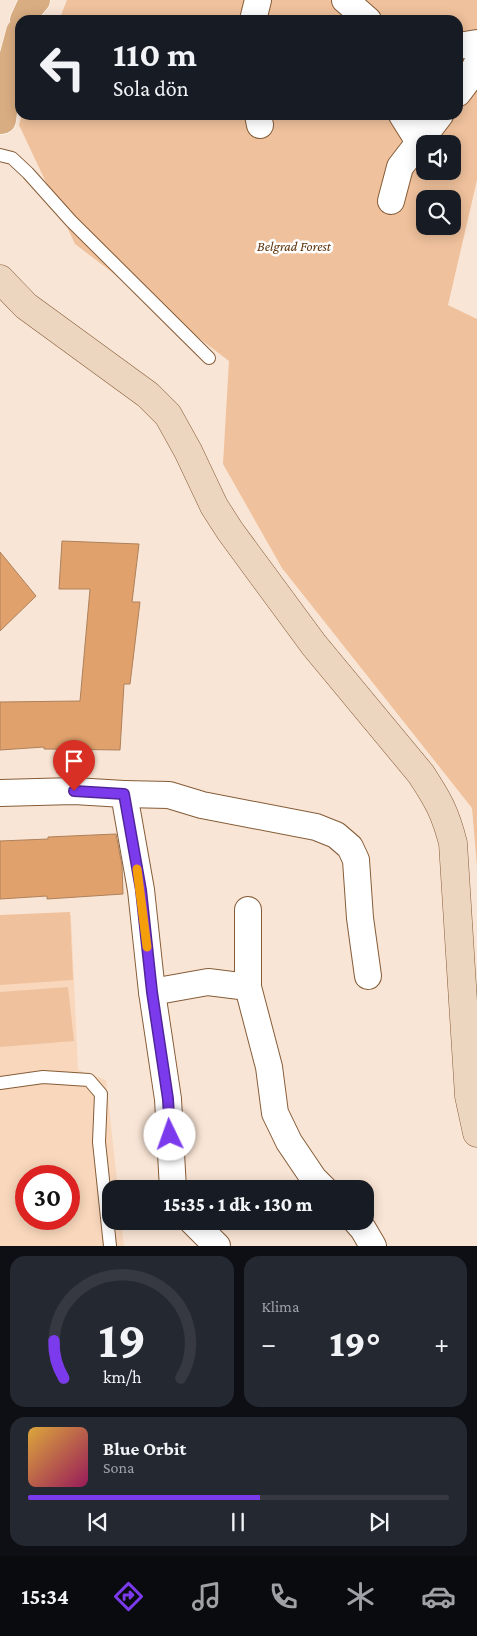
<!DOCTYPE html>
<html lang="tr">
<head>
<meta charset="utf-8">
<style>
  :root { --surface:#171b24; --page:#242831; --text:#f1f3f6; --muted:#9ea1a6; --line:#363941; --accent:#7c3aed }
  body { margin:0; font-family:"Crimson Pro",serif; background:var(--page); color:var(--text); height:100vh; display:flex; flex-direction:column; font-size:19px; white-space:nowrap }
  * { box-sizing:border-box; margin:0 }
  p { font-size:16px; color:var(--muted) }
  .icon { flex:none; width:28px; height:28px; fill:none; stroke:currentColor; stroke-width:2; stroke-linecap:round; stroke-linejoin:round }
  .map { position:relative; height:1246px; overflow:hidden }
  .panel { display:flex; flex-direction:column; gap:10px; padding:10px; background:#0d0f14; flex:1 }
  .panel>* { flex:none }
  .guide { position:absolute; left:15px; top:15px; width:448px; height:105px; border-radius:15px; box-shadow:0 2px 12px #0003; background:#171b24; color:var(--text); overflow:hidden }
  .controls { position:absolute; left:416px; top:135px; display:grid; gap:10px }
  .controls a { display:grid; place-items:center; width:45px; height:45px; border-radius:10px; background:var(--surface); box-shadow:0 2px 12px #0003; font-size:25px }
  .speed { position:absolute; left:15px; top:1165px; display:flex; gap:10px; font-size:25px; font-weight:700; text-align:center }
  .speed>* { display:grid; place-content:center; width:65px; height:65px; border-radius:50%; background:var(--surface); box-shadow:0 2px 12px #0003; line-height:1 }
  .speed .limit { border:8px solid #d22; background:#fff; color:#111 }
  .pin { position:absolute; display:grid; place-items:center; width:42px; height:42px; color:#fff; margin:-51px -21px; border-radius:50% 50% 50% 0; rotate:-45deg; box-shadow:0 0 5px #0007 }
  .pin .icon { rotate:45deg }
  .me { position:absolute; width:55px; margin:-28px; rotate:357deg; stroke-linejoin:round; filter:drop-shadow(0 0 4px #0008) }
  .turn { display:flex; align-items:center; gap:18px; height:105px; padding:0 15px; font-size:22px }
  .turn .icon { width:65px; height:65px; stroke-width:2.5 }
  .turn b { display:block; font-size:35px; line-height:42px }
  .big { font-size:38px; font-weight:800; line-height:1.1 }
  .panel .card { flex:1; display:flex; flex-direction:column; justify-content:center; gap:8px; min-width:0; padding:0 18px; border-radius:15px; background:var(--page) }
  .panel .dial { align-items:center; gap:0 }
  .dial svg { height:130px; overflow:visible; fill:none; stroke:var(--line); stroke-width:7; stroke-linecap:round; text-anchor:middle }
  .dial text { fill:var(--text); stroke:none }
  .song { display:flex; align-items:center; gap:15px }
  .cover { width:60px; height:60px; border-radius:8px; background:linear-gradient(135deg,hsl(40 70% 55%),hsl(330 70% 35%)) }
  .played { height:5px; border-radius:2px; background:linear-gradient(90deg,var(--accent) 55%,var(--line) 55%) }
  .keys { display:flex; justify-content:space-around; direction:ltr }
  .heat { display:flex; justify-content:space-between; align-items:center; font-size:28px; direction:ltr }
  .panel .tiles { flex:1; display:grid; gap:10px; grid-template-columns:1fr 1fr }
  .card:last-child { grid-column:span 2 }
  .trip { position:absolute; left:102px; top:1180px; width:272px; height:50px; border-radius:15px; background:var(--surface); box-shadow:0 2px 12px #0003; font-weight:800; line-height:50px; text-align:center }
  .dock { display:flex; height:80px; justify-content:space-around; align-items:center; background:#090b0e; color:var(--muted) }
  .dock .icon { width:35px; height:35px }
  .dock .selected { color:var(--accent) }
  .dock b { font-size:22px; color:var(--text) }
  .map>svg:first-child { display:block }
  .built { fill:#f8d7bc; fill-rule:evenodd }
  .green { fill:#efc19c; fill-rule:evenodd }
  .building { fill:#e0a16c; stroke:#ae815b }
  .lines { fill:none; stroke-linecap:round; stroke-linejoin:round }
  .lane-casing { stroke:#865c37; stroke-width:14 }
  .street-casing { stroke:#865c37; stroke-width:28 }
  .secondary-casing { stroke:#865c37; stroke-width:29 }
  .primary-casing { stroke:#fff; stroke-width:29 }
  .lane { stroke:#fff; stroke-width:12 }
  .street { stroke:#fff; stroke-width:26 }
  .secondary { stroke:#ecd6c0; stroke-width:28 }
  .primary { stroke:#d9ad82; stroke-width:28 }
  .route-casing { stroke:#51269a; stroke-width:12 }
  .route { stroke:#7c3aed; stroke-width:9 }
  .slow { stroke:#f59e0b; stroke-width:9 }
  .labels { text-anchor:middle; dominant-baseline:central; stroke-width:5; stroke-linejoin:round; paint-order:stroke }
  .park-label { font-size:14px; font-style:italic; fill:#5d340a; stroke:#fff }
</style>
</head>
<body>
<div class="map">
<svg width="477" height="1246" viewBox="0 0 477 1246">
  <rect width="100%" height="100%" fill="#f9e5d5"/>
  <!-- built -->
  <path class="built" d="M 71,915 L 78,1070 L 106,1080 L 118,1189 L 111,1189 L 111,1221 L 121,1221 L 124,1246 L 0,1246 L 0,916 ZM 26,1176 L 69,1176 L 69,1219 L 26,1219 Z"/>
  <!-- green -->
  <g class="green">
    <path d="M 67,0 L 477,0 L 477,180 L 448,305 L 477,319 L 477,866 L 472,808 L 282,568 L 223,464 L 229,361 L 75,244 L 19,125 L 22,115 L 458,115 L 458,20 L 59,20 ZM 425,144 L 452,144 L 452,171 L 425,171 ZM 425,199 L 452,199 L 452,226 L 425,226 Z"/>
    <path d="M 70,912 L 73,980 L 0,985 L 0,915 Z"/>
    <path d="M 68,987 L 74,1041 L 0,1047 L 0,992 Z"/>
  </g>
  <!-- building -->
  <g class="building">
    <path d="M 62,541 L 139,544 L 132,602 L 140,602 L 130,684 L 124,684 L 120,750 L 44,749 L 44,747 L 0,750 L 0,702 L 80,701 L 90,589 L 59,589 Z"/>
    <path d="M 0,552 L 36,596 L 0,631 Z"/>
    <path d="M 116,834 L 122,866 L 123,894 L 47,899 L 47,896 L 0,899 L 0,841 L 48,839 L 48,837 Z"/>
  </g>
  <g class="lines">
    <defs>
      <g id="lane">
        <path d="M 0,155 L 12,158 L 28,173 L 71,221 L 209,358"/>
        <path d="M 0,1083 L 43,1077 L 89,1080 L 101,1094 L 99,1142 L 110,1246"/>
      </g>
      <g id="street">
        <path d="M 345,0 L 368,20"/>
        <path d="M 253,20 L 258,0"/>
        <path d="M 458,46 L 477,43"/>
        <path d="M 458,93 L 471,76 L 477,63"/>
        <path d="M 258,115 L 260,125"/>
        <path d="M 402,115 L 419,142"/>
        <path d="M 391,201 L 400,167 L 440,115"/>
        <path d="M 0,793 L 74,791 L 124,794 L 141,890 L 152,992"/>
        <path d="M 124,794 L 169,795 L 202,805 L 316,827 L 336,835 L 350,847 L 356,860 L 360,918 L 368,976"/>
        <path d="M 248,910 L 248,987 L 269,1067 L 275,1113 L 289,1142 L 314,1179 L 324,1189"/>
        <path d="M 173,1189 L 168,1099 L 152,992 L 208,982 L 248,987"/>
        <path d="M 192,1221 L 217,1246"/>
        <path d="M 356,1221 L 363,1229 L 373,1246"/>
      </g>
      <path id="secondary" d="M 0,279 L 26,306 L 148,395 L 168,415 L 188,451 L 214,506 L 230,531 L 314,645 L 421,774 C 438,800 445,812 453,843 L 469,1096 L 477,1133"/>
      <g id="primary">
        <path d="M 24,20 L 30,7 L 36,0"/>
        <path d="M 2,120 L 7,80 L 20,32"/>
      </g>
    </defs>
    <!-- lane casing -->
    <use href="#lane" class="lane-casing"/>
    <!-- street casing -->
    <use href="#street" class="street-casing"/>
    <!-- secondary casing -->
    <use href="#secondary" class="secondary-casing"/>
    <!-- primary casing -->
    <use href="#primary" class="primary-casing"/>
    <!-- lane -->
    <use href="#lane" class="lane"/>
    <!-- street -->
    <use href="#street" class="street"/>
    <!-- secondary -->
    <use href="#secondary" class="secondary"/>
    <!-- primary -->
    <use href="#primary" class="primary"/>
  </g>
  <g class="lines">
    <defs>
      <path id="route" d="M 74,791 L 124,794 L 141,890 L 152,992 L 168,1099 L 170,1135"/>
    </defs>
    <!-- route casing -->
    <use href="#route" class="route-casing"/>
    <!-- route -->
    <use href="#route" class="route"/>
    <!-- slow -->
    <path class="slow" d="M 137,869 L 147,947"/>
  </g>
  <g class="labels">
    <!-- park labels -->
    <g class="park-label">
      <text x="294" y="246">Belgrad Forest</text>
    </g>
  </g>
</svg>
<div class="controls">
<a><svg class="icon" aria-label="sound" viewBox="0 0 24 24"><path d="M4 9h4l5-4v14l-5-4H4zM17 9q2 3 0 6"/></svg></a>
<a><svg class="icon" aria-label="search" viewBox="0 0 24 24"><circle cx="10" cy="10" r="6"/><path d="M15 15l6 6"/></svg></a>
</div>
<div class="speed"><div class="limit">30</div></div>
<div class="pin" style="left:74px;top:791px;background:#d93025"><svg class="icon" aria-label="arrive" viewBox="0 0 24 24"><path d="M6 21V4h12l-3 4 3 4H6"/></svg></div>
<svg class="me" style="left:170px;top:1135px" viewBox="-20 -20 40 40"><circle r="19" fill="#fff"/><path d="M0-13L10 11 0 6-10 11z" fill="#7c3aed"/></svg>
<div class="trip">15:35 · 1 dk · 130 m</div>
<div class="guide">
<div class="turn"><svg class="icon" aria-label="left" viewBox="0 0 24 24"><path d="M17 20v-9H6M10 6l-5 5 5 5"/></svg><div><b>110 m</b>Sola dön</div></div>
</div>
</div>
<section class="panel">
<div class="tiles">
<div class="card dial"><svg viewBox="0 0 100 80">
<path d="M14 69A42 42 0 1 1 86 69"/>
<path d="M14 69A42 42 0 0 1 8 46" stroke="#7c3aed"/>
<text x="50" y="56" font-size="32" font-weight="700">19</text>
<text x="50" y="72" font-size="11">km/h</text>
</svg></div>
<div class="card"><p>Klima</p>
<div class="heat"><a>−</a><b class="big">19°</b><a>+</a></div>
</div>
<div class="card">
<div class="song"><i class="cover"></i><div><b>Blue Orbit</b><p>Sona</p></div></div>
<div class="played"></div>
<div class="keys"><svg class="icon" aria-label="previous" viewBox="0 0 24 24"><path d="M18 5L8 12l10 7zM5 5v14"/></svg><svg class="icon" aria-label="pause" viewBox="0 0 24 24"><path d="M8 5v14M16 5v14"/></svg><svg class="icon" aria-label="next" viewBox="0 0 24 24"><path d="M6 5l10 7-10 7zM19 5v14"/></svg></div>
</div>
</div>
</section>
<nav class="dock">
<b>15:34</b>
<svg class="icon selected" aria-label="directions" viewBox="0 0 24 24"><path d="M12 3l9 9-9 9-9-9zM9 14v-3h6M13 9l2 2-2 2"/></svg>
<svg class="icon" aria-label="music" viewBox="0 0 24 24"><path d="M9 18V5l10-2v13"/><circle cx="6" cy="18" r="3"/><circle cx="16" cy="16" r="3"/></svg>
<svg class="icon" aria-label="phone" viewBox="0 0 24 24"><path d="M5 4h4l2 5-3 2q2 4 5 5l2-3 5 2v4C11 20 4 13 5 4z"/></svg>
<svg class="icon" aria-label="climate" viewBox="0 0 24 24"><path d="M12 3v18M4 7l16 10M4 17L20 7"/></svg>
<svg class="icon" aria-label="car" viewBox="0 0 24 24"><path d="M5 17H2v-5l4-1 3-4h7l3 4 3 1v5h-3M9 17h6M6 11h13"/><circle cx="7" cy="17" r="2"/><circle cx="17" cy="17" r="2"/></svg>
</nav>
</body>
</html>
